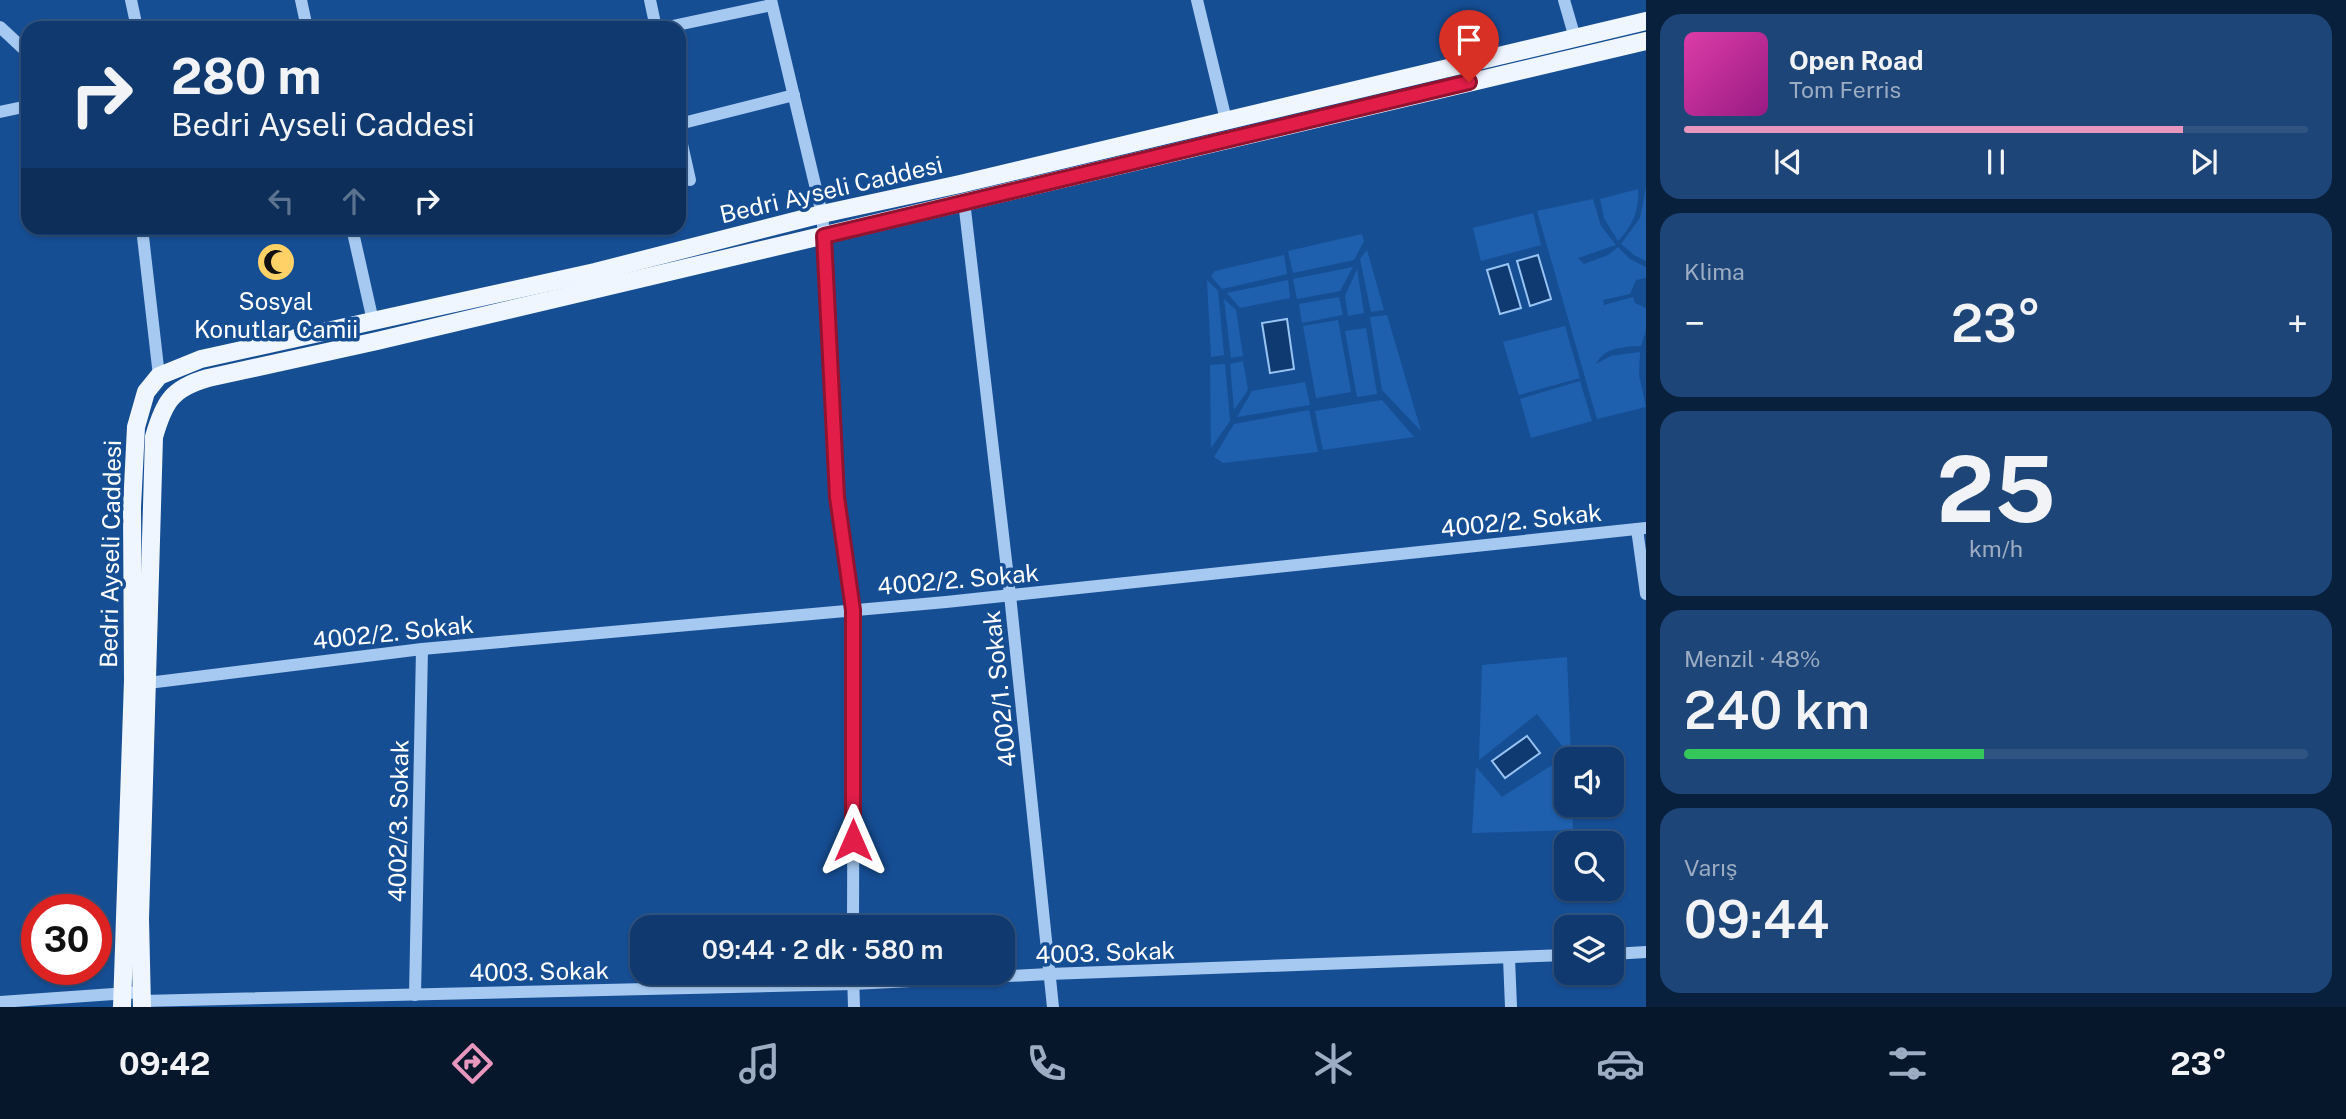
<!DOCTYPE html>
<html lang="tr">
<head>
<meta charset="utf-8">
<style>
  :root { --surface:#103a6f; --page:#1e4577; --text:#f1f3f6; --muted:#9cadc3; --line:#305482; --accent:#e797bd }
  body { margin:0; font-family:"Public Sans",sans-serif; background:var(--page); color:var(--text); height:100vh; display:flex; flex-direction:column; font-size:26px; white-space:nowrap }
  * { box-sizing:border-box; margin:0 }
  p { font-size:23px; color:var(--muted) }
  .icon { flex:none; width:38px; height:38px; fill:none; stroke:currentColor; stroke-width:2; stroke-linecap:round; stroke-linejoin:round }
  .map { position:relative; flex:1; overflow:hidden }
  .drawer { display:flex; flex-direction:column; gap:14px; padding:14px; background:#09203d; width:700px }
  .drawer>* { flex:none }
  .top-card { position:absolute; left:21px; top:21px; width:665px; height:214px; border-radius:21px; box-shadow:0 2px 5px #0004,0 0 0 2px var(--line); background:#103a6f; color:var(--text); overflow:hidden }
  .tools { position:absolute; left:1554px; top:747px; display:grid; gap:14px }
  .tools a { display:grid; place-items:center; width:70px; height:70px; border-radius:14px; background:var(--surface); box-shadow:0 2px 5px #0004,0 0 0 2px var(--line); font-size:35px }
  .speed { position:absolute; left:21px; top:894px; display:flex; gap:14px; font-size:35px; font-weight:700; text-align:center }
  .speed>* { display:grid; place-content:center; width:91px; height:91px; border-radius:50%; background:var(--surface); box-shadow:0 2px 5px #0004,0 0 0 2px var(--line); line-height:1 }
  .speed .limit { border:10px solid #d22; background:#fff; color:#111 }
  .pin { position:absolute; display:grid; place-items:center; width:60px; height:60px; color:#fff; margin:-72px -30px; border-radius:50% 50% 50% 0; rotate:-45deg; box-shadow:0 0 7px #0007 }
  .pin .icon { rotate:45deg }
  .me { position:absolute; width:77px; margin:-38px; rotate:0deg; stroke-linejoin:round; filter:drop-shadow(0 0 5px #0008) }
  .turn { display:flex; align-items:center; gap:24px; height:147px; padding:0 35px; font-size:32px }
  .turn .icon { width:91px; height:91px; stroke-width:2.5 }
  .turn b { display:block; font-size:49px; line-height:60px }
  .lanes { display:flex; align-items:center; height:66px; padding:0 35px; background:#0003; justify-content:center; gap:35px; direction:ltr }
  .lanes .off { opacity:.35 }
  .big { font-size:52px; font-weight:600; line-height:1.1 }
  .drawer .widget { flex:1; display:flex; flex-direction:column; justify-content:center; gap:10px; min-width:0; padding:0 24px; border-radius:21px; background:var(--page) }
  .drawer .dial { align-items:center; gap:0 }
  .dial b { font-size:91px; line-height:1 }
  .song { display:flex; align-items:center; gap:21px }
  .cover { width:84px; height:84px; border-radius:10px; background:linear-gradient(135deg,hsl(320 70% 55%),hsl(310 70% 35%)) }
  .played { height:7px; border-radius:4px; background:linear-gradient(90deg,var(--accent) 80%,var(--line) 80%) }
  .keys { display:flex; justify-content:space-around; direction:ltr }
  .heat { display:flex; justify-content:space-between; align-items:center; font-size:38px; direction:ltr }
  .charge { height:10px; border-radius:5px; background:linear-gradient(90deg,#34c759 48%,var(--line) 0) }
  .trip { position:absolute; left:630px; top:915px; width:385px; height:70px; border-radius:21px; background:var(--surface); box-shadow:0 2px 5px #0004,0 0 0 2px var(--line); font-weight:600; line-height:70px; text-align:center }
  .dock { display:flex; height:112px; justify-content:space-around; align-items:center; background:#06172c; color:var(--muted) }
  .dock .icon { width:49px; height:49px }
  .dock .selected { color:var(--accent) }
  .dock b { font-size:32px; color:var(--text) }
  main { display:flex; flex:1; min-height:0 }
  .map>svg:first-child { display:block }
  .green { fill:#1e60ae }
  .water { fill:#0e3971; stroke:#98c4f4; stroke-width:2 }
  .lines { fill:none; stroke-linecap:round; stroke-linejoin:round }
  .minor { stroke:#a6c9f1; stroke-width:12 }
  .major { stroke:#f0f6ff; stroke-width:18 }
  .route-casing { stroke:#92132f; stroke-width:18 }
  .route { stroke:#e11d48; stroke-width:12 }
  .labels { text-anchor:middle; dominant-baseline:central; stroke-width:7; stroke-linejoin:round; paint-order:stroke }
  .street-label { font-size:24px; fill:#fff; stroke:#164e94 }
  .poi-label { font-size:24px; fill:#fff; stroke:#164e94 }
</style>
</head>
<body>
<main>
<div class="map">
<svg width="1646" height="1007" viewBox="0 0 1646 1007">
  <rect width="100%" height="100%" fill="#164e94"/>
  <!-- green -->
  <g class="green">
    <path d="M 1646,187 L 1646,261 L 1634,255 L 1621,244 L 1640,218 Z"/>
    <path d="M 1638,189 C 1640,209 1632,227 1618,241 L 1604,218 L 1600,199 Z"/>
    <path d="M 1593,199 L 1601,226 L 1616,245 L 1578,258 L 1584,264 L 1608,255 L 1618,247 L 1630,259 L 1646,267 L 1646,278 L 1636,280 L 1630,294 L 1603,300 L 1604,305 L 1633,297 L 1635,303 L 1646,308 L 1646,330 L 1641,346 C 1624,347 1604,347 1596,364 L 1611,356 L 1640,352 L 1639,375 L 1646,407 L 1597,419 L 1537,211 Z"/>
    <path d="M 1533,213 L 1541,245 L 1481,261 L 1473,228 Z"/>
    <path d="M 1362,234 L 1364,241 L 1354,260 L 1293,273 L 1288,251 Z"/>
    <path d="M 1367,250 L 1384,310 L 1371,312 L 1360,259 Z"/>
    <path d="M 1284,255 L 1287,274 L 1222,289 L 1211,276 L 1215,271 Z"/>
    <path d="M 1353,267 L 1340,291 L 1297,299 L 1293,279 Z"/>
    <path d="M 1357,269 L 1364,313 L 1348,316 L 1345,296 Z"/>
    <path d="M 1207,280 L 1218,291 L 1224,355 L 1211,357 Z"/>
    <path d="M 1288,280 L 1290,298 L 1240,308 L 1227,293 Z"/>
    <path d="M 1339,297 L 1343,315 L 1302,323 L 1299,304 Z"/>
    <path d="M 1224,299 L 1236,310 L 1243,356 L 1231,358 Z"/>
    <path d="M 1387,315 L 1421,431 L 1382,390 L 1370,317 Z"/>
    <path d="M 1338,320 L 1351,392 L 1316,398 L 1303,326 Z"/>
    <path d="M 1565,326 L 1580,378 L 1519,395 L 1503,342 Z"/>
    <path d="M 1366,328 L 1377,394 L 1357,397 L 1345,331 Z"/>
    <path d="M 1243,361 L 1248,390 L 1234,410 L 1230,364 Z"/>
    <path d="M 1225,364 L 1230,421 L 1211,448 L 1210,365 Z"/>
    <path d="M 1580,381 L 1592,421 L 1531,438 L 1520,399 Z"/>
    <path d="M 1305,382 L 1310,405 L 1237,417 L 1252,391 Z"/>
    <path d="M 1382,400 L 1414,437 L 1323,450 L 1315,411 Z"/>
    <path d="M 1309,410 L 1318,452 L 1223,463 L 1214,457 L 1234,424 Z"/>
    <path d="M 1567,657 L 1571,757 L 1537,714 L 1479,760 L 1482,665 Z"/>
    <path d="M 1566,763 L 1566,805 L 1572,805 L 1573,830 L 1472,833 L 1476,767 L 1502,797 L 1554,764 Z"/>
  </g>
  <!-- water -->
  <g class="water">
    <path d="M 1538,255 L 1551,299 L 1530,306 L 1517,261 Z"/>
    <path d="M 1508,264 L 1521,308 L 1500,314 L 1487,270 Z"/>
    <path d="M 1287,319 L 1294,369 L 1270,373 L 1262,323 Z"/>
    <path d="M 1527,736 L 1540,753 L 1505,778 L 1492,761 Z"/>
  </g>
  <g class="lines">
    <!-- minor -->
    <g class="minor">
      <path d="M 131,0 L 137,28"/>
      <path d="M 301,0 L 307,28"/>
      <path d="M 650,0 L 656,28"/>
      <path d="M 771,0 L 822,214 L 824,236 L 837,497 L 854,610 L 853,928"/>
      <path d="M 1197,0 L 1226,120"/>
      <path d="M 1564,0 L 1575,38"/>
      <path d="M 0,27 L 28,53"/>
      <path d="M 663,28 L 772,5"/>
      <path d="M 0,112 L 28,106"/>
      <path d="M 679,124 L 794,95"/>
      <path d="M 679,131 L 690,180"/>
      <path d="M 964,201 L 1010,595 L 1053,1007"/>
      <path d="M 142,228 L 159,376"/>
      <path d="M 352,228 L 373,321"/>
      <path d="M 1637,529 L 1646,594"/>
      <path d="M 148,683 L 422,649 L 946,602 L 1646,528"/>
      <path d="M 1612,954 L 1646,952"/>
      <path d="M 1509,958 L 1511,1007"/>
      <path d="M 853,973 L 854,1007"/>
      <path d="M 415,995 L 422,649"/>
      <path d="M 142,1001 L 853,984 L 1049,974 L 1566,955"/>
      <path d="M 0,1002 L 142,992"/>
    </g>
    <!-- major -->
    <g class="major">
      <path d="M 122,1007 L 133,680 L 132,507 L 136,427 L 146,392 L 159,376 L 201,359 L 595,272 L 822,214 L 960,184 L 1646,21"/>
      <path d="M 142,1007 L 140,919 L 154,437 C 164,402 172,388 208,378 L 377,341 L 1646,41"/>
    </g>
  </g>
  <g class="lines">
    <defs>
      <path id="route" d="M 853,840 L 853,610 L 837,497 L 824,236 L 1469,82"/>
    </defs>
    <!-- route casing -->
    <use href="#route" class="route-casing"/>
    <!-- route -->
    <use href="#route" class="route"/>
  </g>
  <!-- icons -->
  <defs>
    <symbol id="mosque-disc" viewBox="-11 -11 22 22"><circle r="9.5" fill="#ffd166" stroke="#164e94"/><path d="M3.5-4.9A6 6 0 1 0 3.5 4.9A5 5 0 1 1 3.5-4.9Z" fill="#111"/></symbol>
  </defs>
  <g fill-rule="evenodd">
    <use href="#mosque-disc" x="254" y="240" width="44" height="44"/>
  </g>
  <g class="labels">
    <!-- street labels -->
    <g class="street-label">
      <text transform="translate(831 189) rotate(-13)">Bedri Ayseli Caddesi</text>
      <text transform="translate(1521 520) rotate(-6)">4002/2. Sokak</text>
      <text transform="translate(110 554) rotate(-89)">Bedri Ayseli Caddesi</text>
      <text transform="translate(958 579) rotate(-5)">4002/2. Sokak</text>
      <text transform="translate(393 632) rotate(-6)">4002/2. Sokak</text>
      <text transform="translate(999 689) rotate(-96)">4002/1. Sokak</text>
      <text transform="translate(398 821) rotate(-89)">4002/3. Sokak</text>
      <text transform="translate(1105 952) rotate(-2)">4003. Sokak</text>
      <text transform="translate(539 971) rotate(-1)">4003. Sokak</text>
    </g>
    <!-- poi labels -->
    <g class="poi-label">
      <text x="276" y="301">Sosyal<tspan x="276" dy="28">Konutlar Camii</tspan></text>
    </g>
  </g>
</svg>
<div class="tools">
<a><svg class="icon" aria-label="sound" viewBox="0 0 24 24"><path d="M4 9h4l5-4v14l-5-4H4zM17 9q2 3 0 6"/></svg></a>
<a><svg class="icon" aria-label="search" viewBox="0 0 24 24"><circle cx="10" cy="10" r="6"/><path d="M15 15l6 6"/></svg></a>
<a><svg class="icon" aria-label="layers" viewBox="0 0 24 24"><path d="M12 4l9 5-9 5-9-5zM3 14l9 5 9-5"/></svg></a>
</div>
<div class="speed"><div class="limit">30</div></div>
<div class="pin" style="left:1469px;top:82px;background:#d93025"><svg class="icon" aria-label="arrive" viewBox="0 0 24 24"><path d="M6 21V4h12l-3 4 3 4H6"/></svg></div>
<svg class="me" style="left:853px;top:840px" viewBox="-20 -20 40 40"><path d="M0-17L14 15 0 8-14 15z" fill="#e11d48" stroke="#fff" stroke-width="4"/></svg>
<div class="trip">09:44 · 2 dk · 580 m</div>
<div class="top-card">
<div class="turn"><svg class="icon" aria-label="right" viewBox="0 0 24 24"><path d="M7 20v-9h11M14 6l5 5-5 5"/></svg><div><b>280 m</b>Bedri Ayseli Caddesi</div></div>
<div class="lanes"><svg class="icon off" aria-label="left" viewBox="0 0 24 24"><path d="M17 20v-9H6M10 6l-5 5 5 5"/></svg><svg class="icon off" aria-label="ahead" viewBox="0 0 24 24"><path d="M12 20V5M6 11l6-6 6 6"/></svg><svg class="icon" aria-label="right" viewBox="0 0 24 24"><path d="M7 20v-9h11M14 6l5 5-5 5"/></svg></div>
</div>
</div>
<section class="drawer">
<div class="widget">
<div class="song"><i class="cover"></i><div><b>Open Road</b><p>Tom Ferris</p></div></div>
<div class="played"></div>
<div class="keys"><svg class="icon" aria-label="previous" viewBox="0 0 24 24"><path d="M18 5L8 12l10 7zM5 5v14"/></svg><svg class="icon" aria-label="pause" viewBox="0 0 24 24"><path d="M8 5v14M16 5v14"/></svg><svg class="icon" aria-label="next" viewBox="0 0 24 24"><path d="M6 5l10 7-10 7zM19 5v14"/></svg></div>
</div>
<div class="widget"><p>Klima</p>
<div class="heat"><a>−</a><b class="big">23°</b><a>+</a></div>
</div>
<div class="widget dial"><b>25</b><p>km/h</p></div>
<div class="widget"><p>Menzil · 48%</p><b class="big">240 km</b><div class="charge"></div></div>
<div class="widget"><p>Varış</p><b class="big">09:44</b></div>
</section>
</main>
<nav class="dock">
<b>09:42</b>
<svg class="icon selected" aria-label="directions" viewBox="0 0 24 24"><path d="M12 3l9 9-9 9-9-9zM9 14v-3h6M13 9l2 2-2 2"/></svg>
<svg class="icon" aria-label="music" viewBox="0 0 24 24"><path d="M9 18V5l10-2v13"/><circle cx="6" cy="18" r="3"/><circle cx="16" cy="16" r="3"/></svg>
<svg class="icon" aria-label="phone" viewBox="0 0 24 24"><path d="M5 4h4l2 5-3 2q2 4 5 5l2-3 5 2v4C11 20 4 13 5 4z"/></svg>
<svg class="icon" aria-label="climate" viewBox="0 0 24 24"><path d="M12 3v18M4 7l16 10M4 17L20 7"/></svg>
<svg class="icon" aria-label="car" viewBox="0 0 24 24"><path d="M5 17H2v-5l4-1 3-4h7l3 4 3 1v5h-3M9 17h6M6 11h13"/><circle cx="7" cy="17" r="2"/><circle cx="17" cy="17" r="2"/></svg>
<svg class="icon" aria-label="filters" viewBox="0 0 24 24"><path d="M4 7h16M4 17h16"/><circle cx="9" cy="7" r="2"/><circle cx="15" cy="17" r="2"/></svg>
<b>23°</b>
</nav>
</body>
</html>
